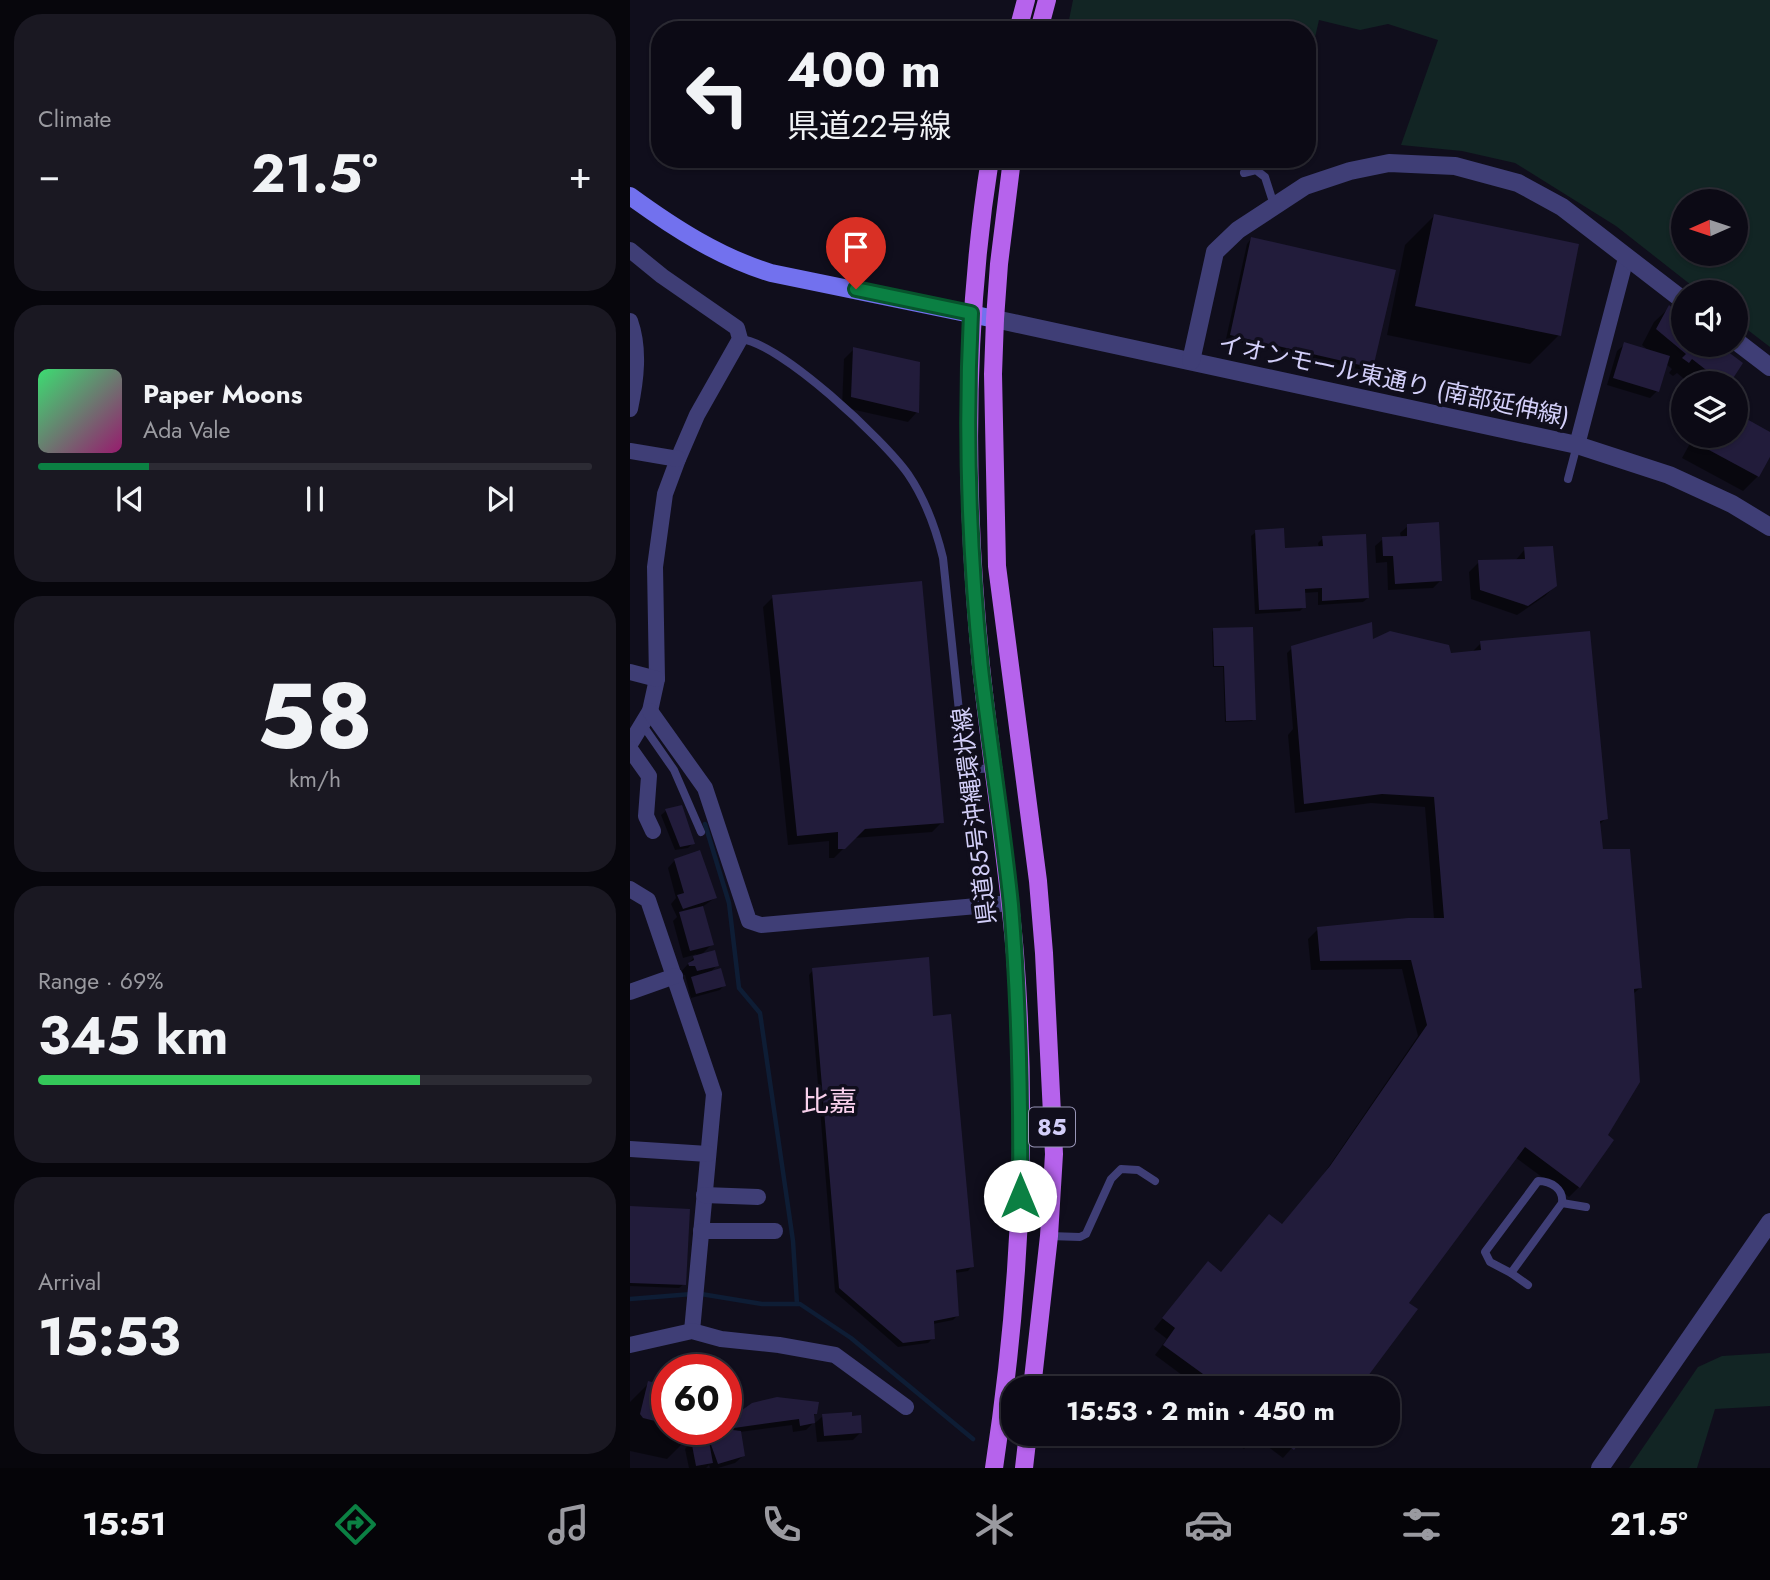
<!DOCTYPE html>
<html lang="en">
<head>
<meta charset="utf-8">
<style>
  :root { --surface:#0c0a15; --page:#1a1822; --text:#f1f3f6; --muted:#9a9aa0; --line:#2c2b34; --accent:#0b8043 }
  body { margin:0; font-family:Jost,"Noto Sans JP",sans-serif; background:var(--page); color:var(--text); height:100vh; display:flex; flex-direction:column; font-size:26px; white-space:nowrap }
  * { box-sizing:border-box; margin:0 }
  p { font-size:23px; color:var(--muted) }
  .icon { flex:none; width:38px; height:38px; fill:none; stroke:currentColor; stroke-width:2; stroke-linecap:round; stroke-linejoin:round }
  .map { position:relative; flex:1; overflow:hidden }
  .panel { display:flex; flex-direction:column; gap:14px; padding:14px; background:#07060c; width:630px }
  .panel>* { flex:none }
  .top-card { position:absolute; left:21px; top:21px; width:665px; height:147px; border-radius:28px; box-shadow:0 2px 5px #0004,0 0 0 2px var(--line); background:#0c0a15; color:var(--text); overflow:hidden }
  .needle { width:46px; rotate:267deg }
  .controls { position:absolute; left:1041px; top:189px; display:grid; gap:14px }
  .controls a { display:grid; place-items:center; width:77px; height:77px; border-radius:50%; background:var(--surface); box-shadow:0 2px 5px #0004,0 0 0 2px var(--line); font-size:35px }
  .speed { position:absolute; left:21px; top:1354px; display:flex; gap:14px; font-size:35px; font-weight:700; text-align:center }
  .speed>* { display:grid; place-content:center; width:91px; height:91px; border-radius:50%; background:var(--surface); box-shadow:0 2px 5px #0004,0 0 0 2px var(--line); line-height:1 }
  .speed .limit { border:10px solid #d22; background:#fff; color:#111 }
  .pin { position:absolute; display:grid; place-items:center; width:60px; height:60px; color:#fff; margin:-72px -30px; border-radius:50% 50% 50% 0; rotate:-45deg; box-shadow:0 0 7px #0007 }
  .pin .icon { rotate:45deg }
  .me { position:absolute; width:77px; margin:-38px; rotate:0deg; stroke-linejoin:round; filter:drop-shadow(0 0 5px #0008) }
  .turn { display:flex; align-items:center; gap:24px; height:147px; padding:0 21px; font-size:32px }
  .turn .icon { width:91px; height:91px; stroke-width:2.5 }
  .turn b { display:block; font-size:49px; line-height:60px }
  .big { font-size:52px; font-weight:700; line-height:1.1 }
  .panel .tile { flex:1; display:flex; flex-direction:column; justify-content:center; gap:10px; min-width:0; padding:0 24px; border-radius:28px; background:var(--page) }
  .panel .dial { align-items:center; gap:0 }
  .dial b { font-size:91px; line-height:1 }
  .song { display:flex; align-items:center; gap:21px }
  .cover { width:84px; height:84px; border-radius:10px; background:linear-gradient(135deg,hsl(140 70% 55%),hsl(320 70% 35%)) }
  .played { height:7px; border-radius:4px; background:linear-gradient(90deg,var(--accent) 20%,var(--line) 20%) }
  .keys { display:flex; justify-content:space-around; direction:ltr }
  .heat { display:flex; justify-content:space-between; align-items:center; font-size:38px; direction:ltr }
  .charge { height:10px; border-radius:5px; background:linear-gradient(90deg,#34c759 69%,var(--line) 0) }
  .trip { position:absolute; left:371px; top:1376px; width:399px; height:70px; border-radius:28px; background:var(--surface); box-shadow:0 2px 5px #0004,0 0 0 2px var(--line); font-weight:700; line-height:70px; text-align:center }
  .tabs { display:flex; height:112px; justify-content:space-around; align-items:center; background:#050408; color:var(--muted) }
  .tabs .icon { width:49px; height:49px }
  .tabs .on { color:var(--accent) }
  .tabs b { font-size:32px; color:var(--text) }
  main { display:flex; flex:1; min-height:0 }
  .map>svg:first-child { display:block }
  .green { fill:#122524; fill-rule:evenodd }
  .shadow { fill:#0007 }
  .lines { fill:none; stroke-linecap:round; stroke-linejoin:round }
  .stream { stroke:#0e1d35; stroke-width:4.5 }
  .building { fill:#221c3b }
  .service { stroke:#3f3e76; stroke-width:8 }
  .minor { stroke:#3f3e76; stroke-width:16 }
  .tertiary { stroke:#3f3e76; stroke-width:18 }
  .secondary { stroke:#7271ee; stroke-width:18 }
  .primary { stroke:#b663ec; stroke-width:18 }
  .route-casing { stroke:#07532c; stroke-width:18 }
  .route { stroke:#0b8043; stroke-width:12 }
  .labels { text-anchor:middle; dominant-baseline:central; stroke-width:7; stroke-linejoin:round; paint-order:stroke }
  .shield { fill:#100e1c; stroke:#9895b7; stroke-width:2 }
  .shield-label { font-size:23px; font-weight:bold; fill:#d3cff9 }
  .street-label { font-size:24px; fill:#d3cff9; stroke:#100e1c }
  .quarter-label { font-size:28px; fill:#f9d1ec; stroke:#100e1c }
</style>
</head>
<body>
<main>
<section class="panel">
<div class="tile"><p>Climate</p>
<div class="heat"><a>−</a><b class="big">21.5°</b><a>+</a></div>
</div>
<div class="tile">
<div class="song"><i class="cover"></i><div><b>Paper Moons</b><p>Ada Vale</p></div></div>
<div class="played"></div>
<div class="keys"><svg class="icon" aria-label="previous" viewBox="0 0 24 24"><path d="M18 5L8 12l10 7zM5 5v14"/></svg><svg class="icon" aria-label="pause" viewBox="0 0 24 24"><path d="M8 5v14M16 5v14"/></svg><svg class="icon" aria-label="next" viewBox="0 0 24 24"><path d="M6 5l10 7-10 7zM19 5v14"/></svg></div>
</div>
<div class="tile dial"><b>58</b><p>km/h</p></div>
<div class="tile"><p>Range · 69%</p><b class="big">345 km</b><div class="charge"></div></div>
<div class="tile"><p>Arrival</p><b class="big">15:53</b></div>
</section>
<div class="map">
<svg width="1140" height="1468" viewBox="0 0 1140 1468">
  <rect width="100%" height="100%" fill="#100e1c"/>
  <!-- green -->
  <g class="green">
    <path d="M 443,0 L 1140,0 L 1140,347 L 1106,321 L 1106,292 L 1070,292 L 986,226 L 885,163 L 832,151 L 771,145 L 808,40 L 758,24 L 730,30 L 689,20 L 680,59 L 677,84 L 677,30 L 437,30 ZM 1054,201 L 1106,201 L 1106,254 L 1054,254 Z"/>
    <path d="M 1140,1353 L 1140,1406 L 1085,1409 L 1067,1468 L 999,1468 L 1068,1367 L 1092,1356 Z"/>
  </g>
  <!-- shadow -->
  <g class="shadow">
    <path d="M 804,216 L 929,335 L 900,364 L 757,335 L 775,245 Z"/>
    <path d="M 621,239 L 741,367 L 737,371 L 596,339 L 617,244 Z"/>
    <path d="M 1039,308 L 1054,345 L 1086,345 L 1111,364 L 1098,383 L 1059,383 L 1047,373 L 1043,376 L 1039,373 L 1042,369 L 1036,364 L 1027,391 L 1020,398 L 977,385 L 987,351 L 995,344 L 1020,352 L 1012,345 L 1024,322 Z"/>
    <path d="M 224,349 L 287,412 L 278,422 L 212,407 L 214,359 Z"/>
    <path d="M 1106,415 L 1140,434 L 1140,454 L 1128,476 L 1113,491 L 1052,458 L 1064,436 L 1106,436 Z"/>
    <path d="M 778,526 L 810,581 L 803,588 L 758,590 L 757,562 L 746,563 L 745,546 L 753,539 L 771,538 L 770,533 Z"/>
    <path d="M 626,532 L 653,550 L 689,548 L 688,543 L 693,538 L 738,598 L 733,602 L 688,605 L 688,592 L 673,593 L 674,607 L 670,611 L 625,614 L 621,536 Z"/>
    <path d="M 895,549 L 925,586 L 915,596 L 887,615 L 841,599 L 839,572 L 849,562 L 885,561 Z"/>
    <path d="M 143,597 L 312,822 L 302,832 L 224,838 L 204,858 L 199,858 L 199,841 L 158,845 L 133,607 Z"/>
    <path d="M 583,630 L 624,719 L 622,721 L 595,722 L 593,667 L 583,667 L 582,632 Z"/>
    <path d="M 741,643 L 820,655 L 842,652 L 851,643 L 976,818 L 969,825 L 972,851 L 1011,987 L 1002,995 L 949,1187 L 939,1197 L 885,1157 L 777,1303 L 727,1388 L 562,1388 L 564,1384 L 525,1355 L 537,1339 L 524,1329 L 578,1263 L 590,1273 L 652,1226 L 691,1178 L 788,1036 L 772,969 L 681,970 L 678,939 L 688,929 L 804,919 L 795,807 L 741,803 L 665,813 L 658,735 L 663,729 L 657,653 L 662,648 Z"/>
    <path d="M 36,811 L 63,843 L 58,848 L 45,850 L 31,815 Z"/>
    <path d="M 45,860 L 85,898 L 72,907 L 82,944 L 71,955 L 87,965 L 80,973 L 94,985 L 90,990 L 61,998 L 55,975 L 49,974 L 67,954 L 53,958 L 43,921 L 47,917 L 41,904 L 46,898 L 38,868 Z"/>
    <path d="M 183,970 L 342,1266 L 338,1271 L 325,1273 L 327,1316 L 323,1320 L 303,1324 L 303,1338 L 298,1343 L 268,1347 L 205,1292 L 179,975 Z"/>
    <path d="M 0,1208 L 54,1284 L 49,1288 L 0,1286 Z"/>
    <path d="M 19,1383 L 37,1388 L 37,1430 L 66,1430 L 37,1459 L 0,1451 L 0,1402 Z"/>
    <path d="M 185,1414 L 182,1416 L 183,1423 L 176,1430 L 163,1432 L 162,1425 L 110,1432 L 113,1456 L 105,1463 L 88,1468 L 80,1468 L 79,1465 L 76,1468 L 59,1468 L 55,1449 L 62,1441 L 78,1447 L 82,1444 L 83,1436 L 90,1430 L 96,1430 L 106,1416 Z"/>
    <path d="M 193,1416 L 230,1433 L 223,1440 L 187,1442 L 185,1423 Z"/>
    <path d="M 593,1433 L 675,1433 L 653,1458 L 625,1437 L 614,1449 Z"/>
  </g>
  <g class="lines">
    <!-- stream -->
    <g class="stream">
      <path d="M 75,824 L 99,903 L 109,988 L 130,1013 L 163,1241 L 167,1304"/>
      <path d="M 71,1294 L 132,1304 L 170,1304 L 221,1338 L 343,1439"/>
      <path d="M 0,1299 L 62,1294"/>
    </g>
  </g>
  <!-- building -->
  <g class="building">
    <path d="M 804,214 L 949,244 L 931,336 L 785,306 Z"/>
    <path d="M 621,237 L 766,270 L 743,368 L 600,335 Z"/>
    <path d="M 1039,305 L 1054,317 L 1054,345 L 1089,345 L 1113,363 L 1100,383 L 1093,383 L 1062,359 L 1059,363 L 1052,358 L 1056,354 L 1026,329 Z"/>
    <path d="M 994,342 L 1040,356 L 1029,392 L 983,378 Z"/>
    <path d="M 223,347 L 290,362 L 289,413 L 221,397 Z"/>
    <path d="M 1106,413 L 1140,432 L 1140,457 L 1129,477 L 1066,443 L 1069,436 L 1106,436 Z"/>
    <path d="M 809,522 L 812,581 L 765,584 L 763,556 L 753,556 L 752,537 L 777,536 L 777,524 Z"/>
    <path d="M 654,528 L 655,548 L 693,546 L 692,536 L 736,534 L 739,598 L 692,601 L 692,588 L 675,589 L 676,608 L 629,610 L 625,530 Z"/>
    <path d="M 923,546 L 927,586 L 898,606 L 850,590 L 848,560 L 895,559 L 894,547 Z"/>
    <path d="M 292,581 L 314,823 L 235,829 L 215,849 L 208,849 L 208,832 L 167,836 L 142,595 Z"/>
    <path d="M 742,622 L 743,639 L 760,631 L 819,645 L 821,653 L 851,650 L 850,641 L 960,631 L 978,819 L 970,821 L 973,849 L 1000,849 L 1012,988 L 1004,989 L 1010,1082 L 978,1135 L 984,1140 L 950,1188 L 895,1147 L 779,1303 L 788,1309 L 729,1388 L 564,1388 L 573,1374 L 533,1345 L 545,1328 L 532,1318 L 578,1261 L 591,1272 L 639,1214 L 652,1224 L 700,1166 L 797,1025 L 781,960 L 690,961 L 687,927 L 778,918 L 814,918 L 804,797 L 752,794 L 674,804 L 661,646 Z"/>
    <path d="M 623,627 L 626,720 L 596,721 L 594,666 L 584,666 L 583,628 Z"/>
    <path d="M 52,805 L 65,844 L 50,847 L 35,809 Z"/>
    <path d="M 70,850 L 87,898 L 53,909 L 47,895 L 54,893 L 44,859 Z"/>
    <path d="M 73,906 L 84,945 L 60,951 L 49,912 Z"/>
    <path d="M 85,950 L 89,966 L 67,971 L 65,966 L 59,966 L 58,963 L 64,960 L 63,956 Z"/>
    <path d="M 299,957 L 303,1016 L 321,1014 L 344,1267 L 326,1270 L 329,1316 L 304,1321 L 305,1339 L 273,1343 L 209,1288 L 182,968 Z"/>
    <path d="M 91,968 L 96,986 L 66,994 L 61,977 Z"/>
    <path d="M 0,1206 L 60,1209 L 56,1285 L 0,1283 Z"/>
    <path d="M 18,1381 L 37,1386 L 37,1424 L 13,1418 L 10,1414 Z"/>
    <path d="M 147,1397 L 189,1402 L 187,1414 L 184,1414 L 185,1423 L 170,1426 L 169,1419 L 104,1428 L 105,1415 L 122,1403 Z"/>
    <path d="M 222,1412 L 222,1416 L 231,1415 L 232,1433 L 194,1436 L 192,1414 Z"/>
    <path d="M 102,1424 L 103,1430 L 111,1431 L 115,1456 L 88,1464 L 80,1442 L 88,1440 L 89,1430 L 96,1430 L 96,1425 Z"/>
    <path d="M 643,1433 L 677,1433 L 664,1450 Z"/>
    <path d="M 78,1436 L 83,1463 L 66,1466 L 61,1440 Z"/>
  </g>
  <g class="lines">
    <!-- service -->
    <g class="service">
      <path d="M 614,173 L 626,170 L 635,177 L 644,205"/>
      <path d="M 110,339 C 150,342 254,440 278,474 C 295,499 306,529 313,558 L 334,759 L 338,766 L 350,769 L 364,768"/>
      <path d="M 938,479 L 947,445"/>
      <path d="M 12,724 L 44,770 L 71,832"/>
      <path d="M 908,1181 C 921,1181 934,1189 932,1203 L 881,1273 L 860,1262 L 855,1252 Z"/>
      <path d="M 932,1203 L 956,1207"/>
      <path d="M 419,1236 L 450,1237 L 456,1234 L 481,1179 L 491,1169 L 508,1170 L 525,1181"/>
      <path d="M 881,1273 L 898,1285"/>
    </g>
    <!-- minor -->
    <g class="minor">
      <path d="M 0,250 L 32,276 L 107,328 L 110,339 L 67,415 L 48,459 L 35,494 L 25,567 L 27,679 L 20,711 L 0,744"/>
      <path d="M 0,321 C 10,349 6,380 0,409"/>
      <path d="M 947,445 L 996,258"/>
      <path d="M 0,451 L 48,459"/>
      <path d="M 0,672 L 27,679"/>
      <path d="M 20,711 L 75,788 L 119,921 L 131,925 L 381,903"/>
      <path d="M 0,749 L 19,776 L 16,816 L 23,831"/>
      <path d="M 0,889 L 18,900 L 84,1094 L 62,1331"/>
      <path d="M 0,992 L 45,976"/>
      <path d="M 0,1149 L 78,1154"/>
      <path d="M 74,1195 L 128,1197"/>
      <path d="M 71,1231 L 145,1231"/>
      <path d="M 0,1345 L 62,1331 L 91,1339 L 149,1345 L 205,1355 L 276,1407"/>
    </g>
    <!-- tertiary -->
    <g class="tertiary">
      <path d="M 365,319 L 947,445 L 1039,475 L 1102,504 L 1140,527"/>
      <path d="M 1106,341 L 1140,367"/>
      <path d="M 561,361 L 585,252 L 608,230 L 675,186 L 720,171 L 759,163 L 825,166 L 888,183 L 932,207 L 1054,301"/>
      <path d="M 970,1468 L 1140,1222"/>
    </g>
    <!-- secondary -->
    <path class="secondary" d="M 0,196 C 44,228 89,257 141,273 L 365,319"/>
    <!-- primary -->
    <g class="primary">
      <path d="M 388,30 L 396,0"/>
      <path d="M 409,30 L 417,0"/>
      <path d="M 360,159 C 333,328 334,496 351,666 C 361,762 377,858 385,954 C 398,1125 390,1299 364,1468"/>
      <path d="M 382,159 L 369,264 L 365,319 L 363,374 L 367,566 L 408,881 L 414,953 L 424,1154 L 419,1236 L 402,1388"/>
      <path d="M 394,1468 L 398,1433"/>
    </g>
  </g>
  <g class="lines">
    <defs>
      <path id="route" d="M 226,289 L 341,313 C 335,432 339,550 351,668 C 360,747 373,826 381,905 C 389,1002 391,1099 390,1196"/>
    </defs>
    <!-- route casing -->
    <use href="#route" class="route-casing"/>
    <!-- route -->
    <use href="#route" class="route"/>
  </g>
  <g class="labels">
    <!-- shield labels -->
    <rect class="shield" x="399" y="1107.5" width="46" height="39" rx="5"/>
    <g class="shield-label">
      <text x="422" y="1127">85</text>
    </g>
    <!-- street labels -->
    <g class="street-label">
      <text transform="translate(764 380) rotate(12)">イオンモール東通り (南部延伸線)</text>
      <text transform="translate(344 816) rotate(-97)">県道85号沖縄環状線</text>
    </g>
    <!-- quarter labels -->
    <g class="quarter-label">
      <text x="199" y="1101">比嘉</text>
    </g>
  </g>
</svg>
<div class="controls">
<a><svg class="needle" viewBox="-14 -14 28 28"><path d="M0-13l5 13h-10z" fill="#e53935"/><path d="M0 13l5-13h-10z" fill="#9a9aa0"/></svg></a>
<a><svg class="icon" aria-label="sound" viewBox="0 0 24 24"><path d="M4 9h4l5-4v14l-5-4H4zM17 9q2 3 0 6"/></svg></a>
<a><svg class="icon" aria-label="layers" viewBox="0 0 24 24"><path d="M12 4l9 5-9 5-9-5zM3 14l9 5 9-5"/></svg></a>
</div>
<div class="speed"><div class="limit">60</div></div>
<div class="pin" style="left:226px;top:289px;background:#d93025"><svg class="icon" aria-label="arrive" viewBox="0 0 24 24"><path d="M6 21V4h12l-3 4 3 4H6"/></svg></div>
<svg class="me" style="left:390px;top:1196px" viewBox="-20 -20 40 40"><circle r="19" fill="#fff"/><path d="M0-13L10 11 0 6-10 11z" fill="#0b8043"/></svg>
<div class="trip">15:53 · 2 min · 450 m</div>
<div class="top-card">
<div class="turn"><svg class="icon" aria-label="left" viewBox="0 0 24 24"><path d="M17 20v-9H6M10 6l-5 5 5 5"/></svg><div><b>400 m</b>県道22号線</div></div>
</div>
</div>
</main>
<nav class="tabs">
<b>15:51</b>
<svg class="icon on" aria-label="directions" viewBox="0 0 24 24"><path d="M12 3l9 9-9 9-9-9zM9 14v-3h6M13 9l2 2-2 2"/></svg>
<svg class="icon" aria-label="music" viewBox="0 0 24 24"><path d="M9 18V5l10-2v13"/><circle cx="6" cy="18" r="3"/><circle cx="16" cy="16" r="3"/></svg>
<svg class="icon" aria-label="phone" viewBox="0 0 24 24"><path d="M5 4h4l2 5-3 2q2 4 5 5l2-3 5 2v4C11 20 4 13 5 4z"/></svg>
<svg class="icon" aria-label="climate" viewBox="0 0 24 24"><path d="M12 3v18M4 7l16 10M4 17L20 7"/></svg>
<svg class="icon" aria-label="car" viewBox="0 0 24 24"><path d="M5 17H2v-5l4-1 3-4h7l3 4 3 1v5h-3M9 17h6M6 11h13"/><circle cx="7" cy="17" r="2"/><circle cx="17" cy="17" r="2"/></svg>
<svg class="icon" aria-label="filters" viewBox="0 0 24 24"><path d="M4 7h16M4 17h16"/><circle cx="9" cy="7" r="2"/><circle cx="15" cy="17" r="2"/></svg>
<b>21.5°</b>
</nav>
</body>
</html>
